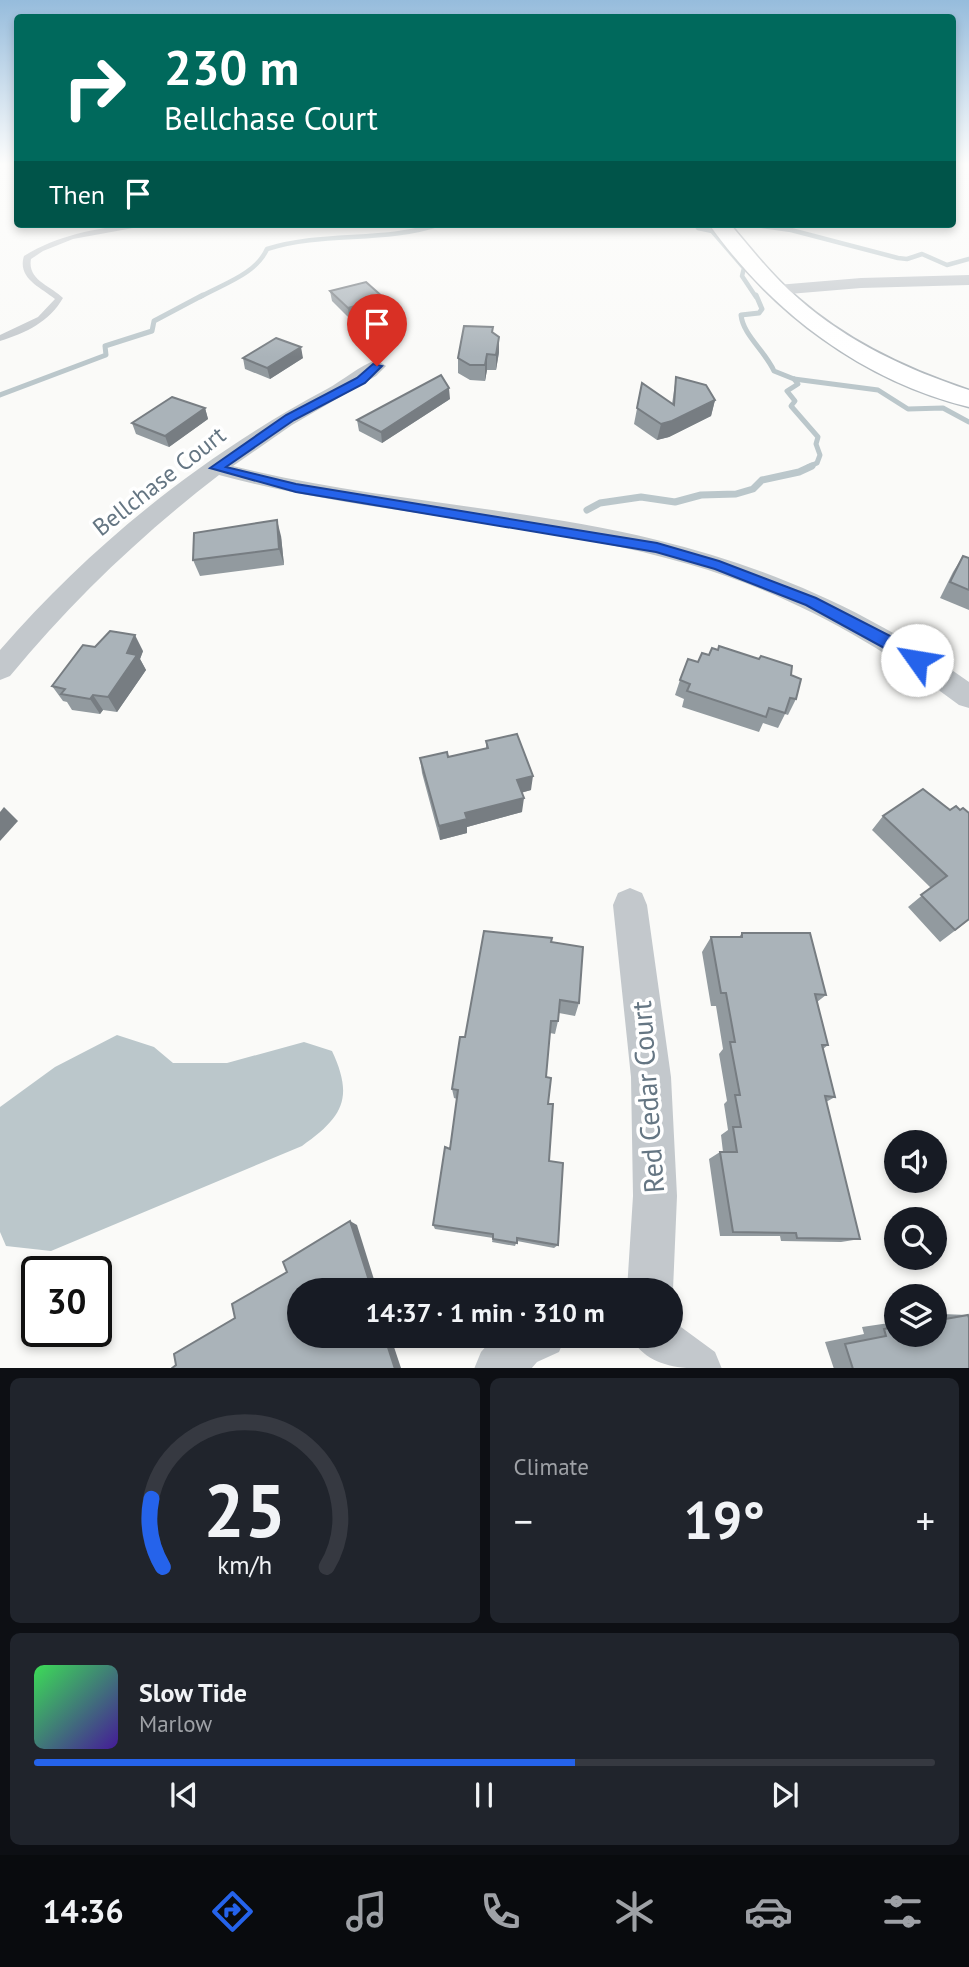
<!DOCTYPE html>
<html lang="en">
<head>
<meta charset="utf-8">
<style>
  :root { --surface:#171b24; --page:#20242c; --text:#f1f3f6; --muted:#9ea1a6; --line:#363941; --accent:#2563eb }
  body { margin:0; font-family:"PT Sans",sans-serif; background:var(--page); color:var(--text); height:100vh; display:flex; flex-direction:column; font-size:26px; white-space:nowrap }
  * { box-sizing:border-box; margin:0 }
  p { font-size:23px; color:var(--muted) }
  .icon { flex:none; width:38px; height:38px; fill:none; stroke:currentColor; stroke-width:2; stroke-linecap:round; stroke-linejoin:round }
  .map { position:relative; height:1368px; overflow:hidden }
  .sheet { display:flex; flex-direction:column; gap:10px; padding:10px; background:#0d0f14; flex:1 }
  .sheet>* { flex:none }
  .guide { position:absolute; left:14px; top:14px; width:942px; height:214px; border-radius:7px; box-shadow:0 4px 10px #0003; background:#00695c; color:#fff; overflow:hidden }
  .controls { position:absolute; left:884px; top:1130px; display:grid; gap:14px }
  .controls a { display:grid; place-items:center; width:63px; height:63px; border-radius:50%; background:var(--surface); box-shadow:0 4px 10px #0003; font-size:35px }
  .speed { position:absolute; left:21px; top:1256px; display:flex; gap:14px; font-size:35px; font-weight:700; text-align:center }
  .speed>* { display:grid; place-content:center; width:91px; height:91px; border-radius:50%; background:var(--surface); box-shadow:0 4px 10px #0003; line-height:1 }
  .speed .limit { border:4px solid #111; border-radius:10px; background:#fff; color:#111 }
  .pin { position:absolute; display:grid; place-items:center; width:60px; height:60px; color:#fff; margin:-72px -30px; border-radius:50% 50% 50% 0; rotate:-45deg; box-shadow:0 0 7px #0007 }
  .pin .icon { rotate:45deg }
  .me { position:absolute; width:77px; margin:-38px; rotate:302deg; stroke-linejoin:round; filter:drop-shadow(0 0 5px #0008) }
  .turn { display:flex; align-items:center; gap:24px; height:147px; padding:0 35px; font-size:32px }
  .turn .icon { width:91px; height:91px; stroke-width:2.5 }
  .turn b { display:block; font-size:49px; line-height:60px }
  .then { display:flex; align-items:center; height:66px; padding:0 35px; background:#0003; gap:14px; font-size:26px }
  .big { font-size:52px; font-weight:700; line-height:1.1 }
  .sheet .tile { flex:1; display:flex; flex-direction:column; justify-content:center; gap:10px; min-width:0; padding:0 24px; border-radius:10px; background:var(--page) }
  .sheet .dial { align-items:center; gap:0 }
  .dial svg { height:182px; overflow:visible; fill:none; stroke:var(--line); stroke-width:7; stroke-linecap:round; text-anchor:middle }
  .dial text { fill:var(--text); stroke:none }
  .song { display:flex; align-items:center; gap:21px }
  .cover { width:84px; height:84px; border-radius:10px; background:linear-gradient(135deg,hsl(130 70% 55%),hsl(260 70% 35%)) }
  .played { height:7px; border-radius:4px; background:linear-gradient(90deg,var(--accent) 60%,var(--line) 60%) }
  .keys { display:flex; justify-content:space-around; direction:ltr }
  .heat { display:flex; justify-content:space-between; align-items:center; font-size:38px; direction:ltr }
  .sheet .tiles { flex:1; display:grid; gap:10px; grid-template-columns:1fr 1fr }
  .tile:last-child { grid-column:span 2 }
  .trip { position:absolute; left:287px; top:1278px; width:396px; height:70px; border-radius:35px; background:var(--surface); box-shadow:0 4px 10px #0003; font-weight:700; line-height:70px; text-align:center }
  .tabs { display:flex; height:112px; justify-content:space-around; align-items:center; background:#090b0e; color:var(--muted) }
  .tabs .icon { width:49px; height:49px }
  .tabs .current { color:var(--accent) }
  .tabs b { font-size:32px; color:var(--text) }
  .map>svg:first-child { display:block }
  .water { fill:#bbc7cb }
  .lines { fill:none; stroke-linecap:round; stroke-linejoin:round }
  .stream-far2 { stroke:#bbc7cb; stroke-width:4.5 }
  .stream-far1 { stroke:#bbc7cb; stroke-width:5 }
  .stream { stroke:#bbc7cb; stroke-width:7 }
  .secondary-casing { stroke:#b3babf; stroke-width:3 }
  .service { fill:#c3c8cc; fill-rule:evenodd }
  .minor { fill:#c3c8cc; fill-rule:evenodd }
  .secondary { fill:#fff; fill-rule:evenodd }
  .wall { fill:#929a9f }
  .shaded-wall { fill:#777d82 }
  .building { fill:#aab3b9; stroke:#777d82; stroke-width:2 }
  .route { fill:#2563eb; stroke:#184099; stroke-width:2 }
  .labels { text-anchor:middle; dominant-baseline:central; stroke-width:7; stroke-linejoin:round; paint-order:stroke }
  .street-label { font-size:24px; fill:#657683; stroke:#fff }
  .near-street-label { font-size:28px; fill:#657683; stroke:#fff }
</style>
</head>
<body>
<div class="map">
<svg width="969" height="1369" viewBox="0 0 969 1369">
  <rect width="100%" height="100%" fill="#fafaf8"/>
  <!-- water -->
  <path class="water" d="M 117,1035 L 154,1047 L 173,1063 L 227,1063 L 304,1042 L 332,1051 C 354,1098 343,1117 302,1146 L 51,1251 L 6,1246 L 0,1232 L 0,1107 L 55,1067 Z"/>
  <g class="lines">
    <!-- stream-far2 -->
    <g class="stream-far2">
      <path d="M 696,224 L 698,228 L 712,231 L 744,268 L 742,276 L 756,297"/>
      <path d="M 747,224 L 791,230 L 898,258 L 907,259 L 922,254 L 947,265 L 969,259"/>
      <path d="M 200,297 C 223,284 256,274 267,249 C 324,231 384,243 440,224"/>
    </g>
    <!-- stream-far1 -->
    <g class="stream-far1">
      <path d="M 756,295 L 762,309 L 759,313 L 741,315 C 743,335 765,351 774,371 L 794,379 L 878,390 L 908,409 L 943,408 L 969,422"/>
      <path d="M 794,379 L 798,384 L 787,391 L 795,401 L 791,406 L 818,437 L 816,444 L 820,455 L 817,463 L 808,467"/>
      <path d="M 0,395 L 106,355 L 105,346 L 152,331 L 154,321 L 203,295"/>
    </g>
    <!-- stream -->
    <path class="stream" d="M 587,510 L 600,503 L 641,497 L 675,502 L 701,495 L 736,494 L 753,489 L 762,480 L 799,472 L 812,466"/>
    <defs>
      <path id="secondary" d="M 709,224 L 730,224 C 752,250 773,277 799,299 C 848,342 908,370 969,390 L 969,407 C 863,381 772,313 709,224 Z"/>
    </defs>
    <!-- secondary casing -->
    <use href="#secondary" class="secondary-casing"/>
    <!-- service -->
    <path class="service" d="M 132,224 L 155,224 L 73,239 L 43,251 L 31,259 C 27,280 51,286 63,298 C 49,322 26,333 0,341 L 0,335 L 38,317 L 55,299 C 40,287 17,278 24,256 C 58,235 94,229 132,224 Z"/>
    <!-- minor -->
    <g class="minor">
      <path d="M 969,275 L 969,285 L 861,288 L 777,295 L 769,290 L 777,285 L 861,278 Z"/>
      <path d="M 377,360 L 386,366 L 376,376 L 292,425 L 233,466 C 372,501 517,506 657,540 C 770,567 875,614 969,682 L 969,708 L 959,705 C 877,643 787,592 688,564 C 535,520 373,516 219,475 C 141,535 72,601 10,676 L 0,680 L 0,650 C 91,545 203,455 327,389 C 342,381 360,365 377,360 Z"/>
      <path d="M 630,888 L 642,893 L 647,905 L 671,1077 L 677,1196 L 673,1290 L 670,1297 L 670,1290 L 627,1290 L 633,1196 L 631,1077 L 613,905 L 618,893 Z"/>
      <path d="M 670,1319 L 715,1352 L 722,1369 C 681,1369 648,1369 629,1335 L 670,1335 Z"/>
      <path d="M 496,1335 L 566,1335 L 559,1352 L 537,1362 L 531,1369 L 474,1369 L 481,1352 Z"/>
    </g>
    <!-- secondary -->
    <use href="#secondary" class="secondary"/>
  </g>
  <!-- wall -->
  <g class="wall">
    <path d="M 330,291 L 384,298 L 385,309 L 349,318 L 332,301 Z"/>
    <path d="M 492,333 L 499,337 L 499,352 L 496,370 L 487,370 L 485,381 L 470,380 L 458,373 L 458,358 Z"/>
    <path d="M 243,358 L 303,358 L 270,379 L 245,369 Z"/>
    <path d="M 676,377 L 715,400 L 711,416 L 669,437 L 657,440 L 634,424 L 642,383 L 672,404 Z"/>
    <path d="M 450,399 L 382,443 L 359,431 L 357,420 Z"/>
    <path d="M 205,408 L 208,419 L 169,447 L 136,434 L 132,423 Z"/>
    <path d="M 281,536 L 284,565 L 200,576 L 193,560 Z"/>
    <path d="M 963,556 L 969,558 L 969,610 L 940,598 L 953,572 Z"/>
    <path d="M 95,647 L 143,651 L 140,659 L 146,670 L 117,712 L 103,710 L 100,714 L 72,710 L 67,702 L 63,701 L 52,686 Z"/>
    <path d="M 709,655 L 791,675 L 796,699 L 788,715 L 785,714 L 778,728 L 763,723 L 759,732 L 682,707 L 684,699 L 675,695 L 680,680 Z"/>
    <path d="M 486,741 L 531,790 L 521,793 L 522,812 L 467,827 L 467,833 L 440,840 L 422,773 L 420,758 L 448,757 L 486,748 Z"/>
    <path d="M 923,789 L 969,920 L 940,942 L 908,907 L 931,888 L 872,830 L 883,816 Z"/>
    <path d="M 742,933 L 826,995 L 817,1002 L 828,1045 L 823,1049 L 835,1097 L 826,1102 L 860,1239 L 841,1242 L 781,1241 L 780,1236 L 720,1236 L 709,1159 L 720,1152 L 723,1152 L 721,1135 L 728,1130 L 724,1104 L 727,1101 L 719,1054 L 723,1049 L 716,1006 L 711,1006 L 702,952 L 711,937 L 739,937 Z"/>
    <path d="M 551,942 L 579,1003 L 575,1016 L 559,1013 L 558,1021 L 555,1034 L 550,1033 L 546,1077 L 548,1104 L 549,1161 L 558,1245 L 554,1248 L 517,1241 L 515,1246 L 492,1242 L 493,1238 L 435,1229 L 433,1225 L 450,1149 L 457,1099 L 454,1098 L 452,1089 L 465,1037 Z"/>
    <path d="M 942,1314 L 968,1315 L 969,1369 L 834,1369 L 825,1342 L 864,1334 L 862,1327 L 896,1322 L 896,1335 L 934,1335 L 934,1315 Z"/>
  </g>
  <!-- shaded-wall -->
  <g class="shaded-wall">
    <path d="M 384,298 L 385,309 L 349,318 L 348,308 Z"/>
    <path d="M 499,337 L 499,352 L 496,370 L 496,355 Z"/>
    <path d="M 301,347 L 303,358 L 270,379 L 267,368 Z"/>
    <path d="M 487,354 L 487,370 L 485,381 L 485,365 Z"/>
    <path d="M 449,388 L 450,399 L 382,443 L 381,432 Z"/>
    <path d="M 715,400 L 711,416 L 669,437 L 657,440 L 661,424 Z"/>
    <path d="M 205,408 L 208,419 L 169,447 L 165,436 Z"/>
    <path d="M 277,520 L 281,536 L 284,565 L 279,549 Z"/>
    <path d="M 135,635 L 143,651 L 140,659 L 146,670 L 117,712 L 108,697 Z"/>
    <path d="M 93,695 L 103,710 L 100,714 L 90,699 Z"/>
    <path d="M 533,776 L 531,790 L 516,794 L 517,780 Z"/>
    <path d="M 524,798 L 522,812 L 467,827 L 467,833 L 440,840 L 439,826 L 465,813 Z"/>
    <path d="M 4,807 L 18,821 L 0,841 L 0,812 Z"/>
    <path d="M 350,1221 L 357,1225 L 377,1289 L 382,1290 L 372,1290 Z"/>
    <path d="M 384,1335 L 390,1335 L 401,1368 L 400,1369 L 395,1369 Z"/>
  </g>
  <!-- building -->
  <g class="building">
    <path d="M 366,282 L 384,298 L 348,308 L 330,291 Z"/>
    <path d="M 464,326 L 493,327 L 492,332 L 499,337 L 496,355 L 487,354 L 485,365 L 470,365 L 458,358 Z"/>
    <path d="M 276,338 L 301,347 L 267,368 L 243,358 Z"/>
    <path d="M 441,375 L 449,388 L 381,432 L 357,420 Z"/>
    <path d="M 676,377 L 706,385 L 715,400 L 672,421 L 661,424 L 637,408 L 642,383 L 674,405 Z"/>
    <path d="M 172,397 L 205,408 L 165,436 L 132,423 Z"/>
    <path d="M 277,520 L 279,549 L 193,560 L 194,533 Z"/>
    <path d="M 963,556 L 969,558 L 969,590 L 950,582 Z"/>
    <path d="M 110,631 L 135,635 L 127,653 L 137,655 L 108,697 L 93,695 L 90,699 L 61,694 L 65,689 L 52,686 L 83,645 L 95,647 Z"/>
    <path d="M 719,646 L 759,659 L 761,656 L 792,666 L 791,675 L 801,679 L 796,699 L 790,698 L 785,713 L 769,708 L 766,717 L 687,691 L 690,684 L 680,680 L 688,659 L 698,662 L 702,653 L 709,655 L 712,648 L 718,650 Z"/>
    <path d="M 517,734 L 533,776 L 517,780 L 524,798 L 465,813 L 467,819 L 439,826 L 420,758 L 447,752 L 448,757 L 488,748 L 486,741 Z"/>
    <path d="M 923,789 L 950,810 L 956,806 L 960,810 L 963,808 L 969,813 L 969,919 L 955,930 L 921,895 L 947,876 L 883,816 Z"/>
    <path d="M 484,931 L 552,938 L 551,942 L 583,947 L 579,1003 L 560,1000 L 558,1021 L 551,1021 L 546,1077 L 551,1078 L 548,1104 L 553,1104 L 549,1161 L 563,1163 L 558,1245 L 517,1238 L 517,1243 L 493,1239 L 493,1234 L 433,1225 L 445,1147 L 450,1149 L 458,1090 L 452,1089 L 460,1037 L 465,1037 Z"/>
    <path d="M 742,933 L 810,933 L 826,995 L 815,994 L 828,1045 L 822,1045 L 835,1097 L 825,1096 L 860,1239 L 797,1238 L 796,1233 L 733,1232 L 720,1152 L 737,1152 L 733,1127 L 741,1127 L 735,1095 L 740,1095 L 730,1042 L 735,1042 L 726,993 L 721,993 L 711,937 L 742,937 Z"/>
    <path d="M 350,1221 L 372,1290 L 299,1290 L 299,1335 L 384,1335 L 395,1369 L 171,1369 L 176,1365 L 174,1354 L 235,1318 L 232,1304 L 287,1272 L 283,1262 Z"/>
    <path d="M 968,1315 L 969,1318 L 969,1369 L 853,1369 L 845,1344 L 886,1336 L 884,1329 L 896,1327 L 896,1335 L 934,1335 L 934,1321 Z"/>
  </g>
  <!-- sky -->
  <linearGradient id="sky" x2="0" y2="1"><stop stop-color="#96bcdc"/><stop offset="0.46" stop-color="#fdfdfc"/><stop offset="1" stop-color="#fdfdfc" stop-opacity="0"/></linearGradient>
  <rect width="969" height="357" fill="url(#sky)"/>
  <!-- route -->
  <path class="route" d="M 373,364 L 382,366 L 365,383 L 294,420 L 226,467 L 296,484 L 657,543 L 719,561 L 816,598 L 904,643 L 925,660 L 917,666 L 806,605 L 715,569 L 656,552 L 296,492 L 210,468 L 286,415 L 357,378 Z"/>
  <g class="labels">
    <!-- street labels -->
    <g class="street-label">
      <text transform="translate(159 481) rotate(-38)">Bellchase Court</text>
    </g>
    <!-- near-street labels -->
    <g class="near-street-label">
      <text transform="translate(647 1097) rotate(-94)">Red Cedar Court</text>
    </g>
  </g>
</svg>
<div class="controls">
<a><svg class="icon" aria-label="sound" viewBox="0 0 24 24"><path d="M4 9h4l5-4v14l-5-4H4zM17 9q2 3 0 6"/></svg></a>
<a><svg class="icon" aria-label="search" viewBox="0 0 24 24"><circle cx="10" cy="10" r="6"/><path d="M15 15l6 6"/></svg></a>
<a><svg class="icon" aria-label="layers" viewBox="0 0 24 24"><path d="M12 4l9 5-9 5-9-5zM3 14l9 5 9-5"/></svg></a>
</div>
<div class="speed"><div class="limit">30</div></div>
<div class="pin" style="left:377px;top:366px;background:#d93025"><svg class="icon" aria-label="arrive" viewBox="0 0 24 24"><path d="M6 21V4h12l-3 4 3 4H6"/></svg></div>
<svg class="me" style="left:917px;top:660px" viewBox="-20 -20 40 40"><circle r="19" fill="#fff"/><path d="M0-13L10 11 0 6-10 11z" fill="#2563eb"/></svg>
<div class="trip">14:37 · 1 min · 310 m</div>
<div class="guide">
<div class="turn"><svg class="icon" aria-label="right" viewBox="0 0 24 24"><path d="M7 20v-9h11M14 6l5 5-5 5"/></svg><div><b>230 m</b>Bellchase Court</div></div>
<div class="then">Then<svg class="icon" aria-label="arrive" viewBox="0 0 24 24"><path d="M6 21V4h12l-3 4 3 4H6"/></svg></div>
</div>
</div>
<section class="sheet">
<div class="tiles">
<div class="tile dial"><svg viewBox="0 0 100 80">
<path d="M14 69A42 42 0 1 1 86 69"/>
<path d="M14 69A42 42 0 0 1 9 39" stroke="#2563eb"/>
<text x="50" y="56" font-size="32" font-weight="700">25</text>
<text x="50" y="72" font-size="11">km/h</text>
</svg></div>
<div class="tile"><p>Climate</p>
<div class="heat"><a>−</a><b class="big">19°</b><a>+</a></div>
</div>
<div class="tile">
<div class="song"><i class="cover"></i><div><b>Slow Tide</b><p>Marlow</p></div></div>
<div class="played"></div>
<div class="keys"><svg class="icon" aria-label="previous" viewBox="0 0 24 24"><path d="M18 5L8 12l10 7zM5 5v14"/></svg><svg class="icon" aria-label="pause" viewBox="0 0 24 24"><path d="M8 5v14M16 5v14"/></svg><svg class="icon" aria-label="next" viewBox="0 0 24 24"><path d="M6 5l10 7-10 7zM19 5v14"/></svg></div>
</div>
</div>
</section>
<nav class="tabs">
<b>14:36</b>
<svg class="icon current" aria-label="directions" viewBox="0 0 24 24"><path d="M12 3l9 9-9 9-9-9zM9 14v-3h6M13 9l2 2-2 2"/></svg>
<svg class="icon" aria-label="music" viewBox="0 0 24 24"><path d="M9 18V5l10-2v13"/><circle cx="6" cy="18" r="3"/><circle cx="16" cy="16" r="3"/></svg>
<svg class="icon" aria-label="phone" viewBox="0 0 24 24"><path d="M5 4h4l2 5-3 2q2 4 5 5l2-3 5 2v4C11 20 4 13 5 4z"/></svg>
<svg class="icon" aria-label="climate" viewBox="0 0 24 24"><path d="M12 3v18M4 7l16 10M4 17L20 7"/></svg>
<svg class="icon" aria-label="car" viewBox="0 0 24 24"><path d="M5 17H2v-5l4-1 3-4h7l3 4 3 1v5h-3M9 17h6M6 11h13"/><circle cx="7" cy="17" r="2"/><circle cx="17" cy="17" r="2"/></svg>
<svg class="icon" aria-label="filters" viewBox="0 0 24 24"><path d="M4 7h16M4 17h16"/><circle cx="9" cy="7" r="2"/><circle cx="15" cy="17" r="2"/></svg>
</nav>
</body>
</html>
